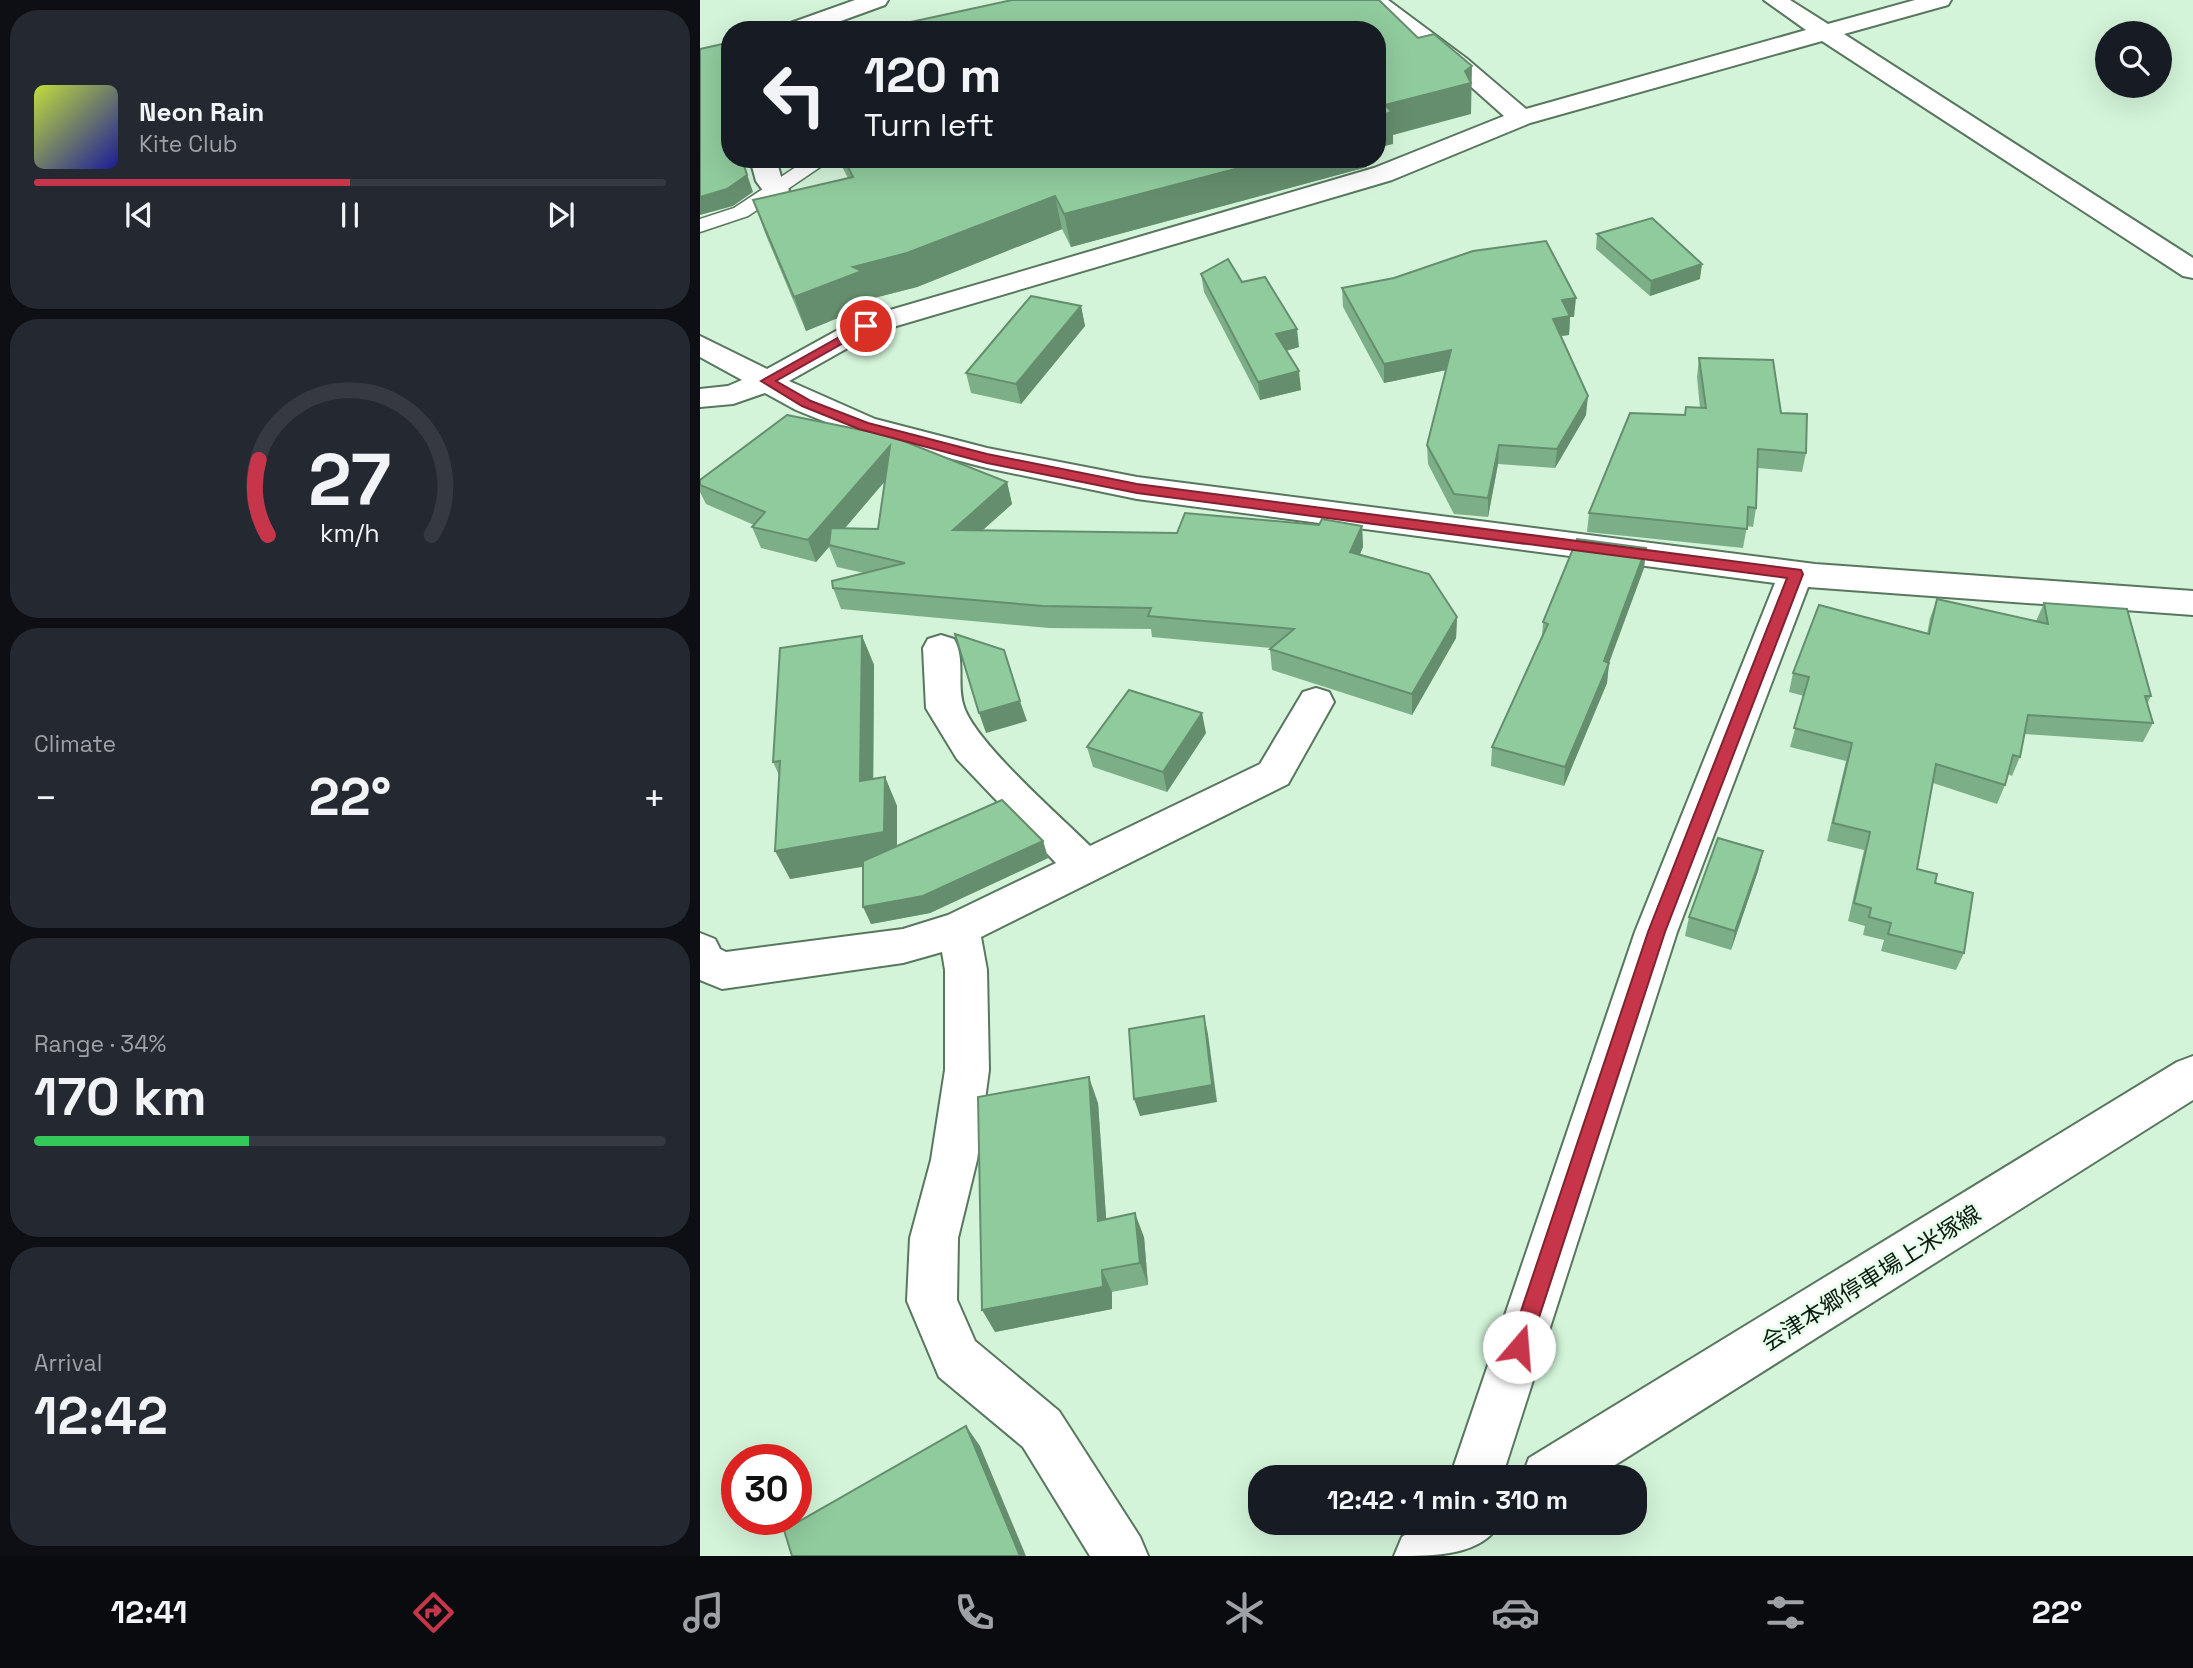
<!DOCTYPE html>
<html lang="en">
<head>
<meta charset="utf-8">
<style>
  :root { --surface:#171b24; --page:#242831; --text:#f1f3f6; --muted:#9ea1a6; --line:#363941; --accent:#c6354a }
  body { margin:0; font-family:"Space Grotesk","Noto Sans JP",sans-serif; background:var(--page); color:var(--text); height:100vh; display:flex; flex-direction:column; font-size:26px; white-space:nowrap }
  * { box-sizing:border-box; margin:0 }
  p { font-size:23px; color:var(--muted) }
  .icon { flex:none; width:38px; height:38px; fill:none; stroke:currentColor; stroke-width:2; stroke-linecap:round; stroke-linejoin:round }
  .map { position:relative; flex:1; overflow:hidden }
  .panel { display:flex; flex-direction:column; gap:10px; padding:10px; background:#0d0f14; width:700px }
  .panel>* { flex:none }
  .banner { position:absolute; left:21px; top:21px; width:665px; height:147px; border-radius:28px; box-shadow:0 7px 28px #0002; background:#171b24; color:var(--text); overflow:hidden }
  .buttons { position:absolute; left:1395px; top:21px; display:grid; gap:14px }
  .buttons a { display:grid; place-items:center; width:77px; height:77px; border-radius:50%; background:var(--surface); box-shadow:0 7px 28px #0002; font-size:35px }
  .speed { position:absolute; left:21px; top:1444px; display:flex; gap:14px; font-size:35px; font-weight:700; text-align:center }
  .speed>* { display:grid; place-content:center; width:91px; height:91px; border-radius:50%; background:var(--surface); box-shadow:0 7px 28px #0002; line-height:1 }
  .speed .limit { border:10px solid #d22; background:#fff; color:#111 }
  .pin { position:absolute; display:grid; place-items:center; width:60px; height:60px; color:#fff; margin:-30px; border:4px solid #fff; border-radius:50%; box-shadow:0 2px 7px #0007 }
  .me { position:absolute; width:77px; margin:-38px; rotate:18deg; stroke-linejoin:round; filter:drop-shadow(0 0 5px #0008) }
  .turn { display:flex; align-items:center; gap:24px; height:147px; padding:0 28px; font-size:32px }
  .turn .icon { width:91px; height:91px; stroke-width:2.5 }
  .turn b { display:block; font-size:49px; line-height:60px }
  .big { font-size:52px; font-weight:600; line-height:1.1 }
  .panel .card { flex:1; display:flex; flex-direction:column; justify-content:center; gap:10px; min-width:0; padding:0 24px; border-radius:28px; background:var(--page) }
  .panel .dial { align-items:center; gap:0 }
  .dial svg { height:182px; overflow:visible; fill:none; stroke:var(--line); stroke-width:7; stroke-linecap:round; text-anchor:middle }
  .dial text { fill:var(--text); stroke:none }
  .song { display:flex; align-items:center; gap:21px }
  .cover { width:84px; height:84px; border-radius:10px; background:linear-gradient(135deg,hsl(70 70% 55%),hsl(240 70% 35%)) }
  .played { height:7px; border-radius:4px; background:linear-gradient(90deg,var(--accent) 50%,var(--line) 50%) }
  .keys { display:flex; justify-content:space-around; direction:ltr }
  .heat { display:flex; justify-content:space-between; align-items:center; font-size:38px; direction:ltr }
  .charge { height:10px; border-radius:5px; background:linear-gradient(90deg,#34c759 34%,var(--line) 0) }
  .trip { position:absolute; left:548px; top:1465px; width:399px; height:70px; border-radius:28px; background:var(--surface); box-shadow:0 7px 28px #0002; font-weight:600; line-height:70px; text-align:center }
  .tabs { display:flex; height:112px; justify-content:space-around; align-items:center; background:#090b0e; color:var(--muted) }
  .tabs .icon { width:49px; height:49px }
  .tabs .on { color:var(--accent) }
  .tabs b { font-size:32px; color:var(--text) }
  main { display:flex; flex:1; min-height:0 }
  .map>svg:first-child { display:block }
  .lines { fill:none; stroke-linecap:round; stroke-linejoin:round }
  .lane-casing { stroke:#59765f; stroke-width:3 }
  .street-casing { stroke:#59765f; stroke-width:4 }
  .secondary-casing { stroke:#59765f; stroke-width:4 }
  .lane { fill:#fff; fill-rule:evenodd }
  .street { fill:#fff; fill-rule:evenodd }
  .secondary { fill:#fff; fill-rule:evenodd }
  .wall { fill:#7caf87; fill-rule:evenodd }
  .shaded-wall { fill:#658e6e }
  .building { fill:#90cb9d; stroke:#658e6e; stroke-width:2 }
  .route { fill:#c6354a; stroke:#812230; stroke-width:2 }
  .labels { text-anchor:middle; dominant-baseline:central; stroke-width:5; stroke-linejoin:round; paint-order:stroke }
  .near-street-label { font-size:23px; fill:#0e1a11; stroke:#e5ffea }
</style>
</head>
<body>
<main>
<section class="panel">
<div class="card">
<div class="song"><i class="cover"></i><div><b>Neon Rain</b><p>Kite Club</p></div></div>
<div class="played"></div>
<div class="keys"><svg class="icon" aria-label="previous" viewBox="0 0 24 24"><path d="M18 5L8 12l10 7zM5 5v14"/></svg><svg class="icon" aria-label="pause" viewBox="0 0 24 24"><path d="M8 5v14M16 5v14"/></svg><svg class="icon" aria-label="next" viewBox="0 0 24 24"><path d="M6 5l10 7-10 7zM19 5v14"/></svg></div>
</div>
<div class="card dial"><svg viewBox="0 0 100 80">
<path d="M14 69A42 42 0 1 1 86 69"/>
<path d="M14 69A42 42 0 0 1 10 36" stroke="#c6354a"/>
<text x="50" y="56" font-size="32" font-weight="700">27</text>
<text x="50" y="72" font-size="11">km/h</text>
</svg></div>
<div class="card"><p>Climate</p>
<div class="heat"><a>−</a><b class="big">22°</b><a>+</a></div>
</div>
<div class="card"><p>Range · 34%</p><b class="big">170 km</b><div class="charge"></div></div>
<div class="card"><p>Arrival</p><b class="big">12:42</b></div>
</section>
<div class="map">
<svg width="1493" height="1556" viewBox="0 0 1493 1556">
  <rect width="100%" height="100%" fill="#d3f4d9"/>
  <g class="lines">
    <defs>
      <path id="lane" d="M 108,159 L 132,159 L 48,216 L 0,232 L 0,219 L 34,208 Z"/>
      <g id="street">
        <path d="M 155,0 L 188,0 L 185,5 L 116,30 L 82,30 L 85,25 Z"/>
        <path d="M 662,0 L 688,0 L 766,58 L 826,109 L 1106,30 L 1064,0 L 1090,0 L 1128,24 L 1215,0 L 1251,0 L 1248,5 L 1144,34 L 1493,258 L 1493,278 L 1483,276 L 1122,41 L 830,123 L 692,180 L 176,332 L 89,381 L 175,419 L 287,448 L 437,477 L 1115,564 L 1493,591 L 1493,615 L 1108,587 L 977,932 L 802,1477 L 750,1477 L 935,932 L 1075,583 L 437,499 L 287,468 L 153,433 L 96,410 L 65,393 L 33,404 L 0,407 L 0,389 L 28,386 L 42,380 L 0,357 L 0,336 L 67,369 L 156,320 L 674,168 L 804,116 L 750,68 Z"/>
        <path d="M 50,159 L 76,159 L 82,180 L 89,190 L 85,196 L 67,196 L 56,181 Z"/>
        <path d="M 241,635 L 254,639 C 266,660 256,685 264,707 C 276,743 360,816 390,846 L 560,764 L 603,692 L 616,688 L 629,692 L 634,702 L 588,784 L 281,937 L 287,970 L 289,1070 L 277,1160 L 258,1238 L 257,1300 L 275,1341 L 359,1411 L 440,1537 L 448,1556 L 390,1556 L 323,1447 L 239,1377 L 207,1301 L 210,1238 L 231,1160 L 245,1070 L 245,970 L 242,952 L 203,963 L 22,989 L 0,980 L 0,933 L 15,939 L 20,949 L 26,952 L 203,929 L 248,915 L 356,863 L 257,759 L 232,718 L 226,708 L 223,648 L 228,639 Z"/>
      </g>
      <g id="secondary">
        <path d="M 1493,1056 L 1493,1100 L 896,1477 L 822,1477 L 829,1458 L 1477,1062 Z"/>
        <path d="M 724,1522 L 801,1522 C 782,1556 736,1556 694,1556 L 702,1537 Z"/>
      </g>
    </defs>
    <!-- lane casing -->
    <use href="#lane" class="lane-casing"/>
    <!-- street casing -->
    <use href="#street" class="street-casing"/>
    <!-- secondary casing -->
    <use href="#secondary" class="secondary-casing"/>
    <!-- lane -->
    <use href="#lane" class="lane"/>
    <!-- street -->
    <use href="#street" class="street"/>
    <!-- secondary -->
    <use href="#secondary" class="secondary"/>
  </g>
  <!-- wall -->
  <g class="wall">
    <path d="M 138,159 L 666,159 L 667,167 L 371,247 L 362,229 L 217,287 L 170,299 L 172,304 L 106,331 L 65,233 L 53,200 L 148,178 Z"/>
    <path d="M 897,234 L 1000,279 L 950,296 L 896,249 Z"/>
    <path d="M 501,274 L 542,282 L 599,347 L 586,351 L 601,390 L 560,400 L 504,292 Z"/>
    <path d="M 642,288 L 874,317 L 870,317 L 869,335 L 861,336 L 886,415 L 855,468 L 798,464 L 788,517 L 754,514 L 728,464 L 727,445 L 746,370 L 684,383 L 643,307 Z"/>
    <path d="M 381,306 L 385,326 L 321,404 L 271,393 L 266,373 Z"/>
    <path d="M 999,358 L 1081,413 L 1106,453 L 1102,472 L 1058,468 L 1056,508 L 1053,527 L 1047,526 L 1043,548 L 887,532 L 889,513 L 985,415 L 1000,408 L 997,377 Z"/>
    <path d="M 87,415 L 191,436 L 307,482 L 312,504 L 283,530 L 477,533 L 485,513 L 619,525 L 622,519 L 662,526 L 663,547 L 660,554 L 729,574 L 757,617 L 756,638 L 712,715 L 572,670 L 570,649 L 571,648 L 452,637 L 451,629 L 349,628 L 141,609 L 133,588 L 132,581 L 164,573 L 137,567 L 129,547 L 116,562 L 61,548 L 52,527 L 54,525 L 6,504 L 0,492 L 0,480 ZM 185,481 L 178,529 L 145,528 Z"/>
    <path d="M 946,548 L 944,568 L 909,663 L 907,683 L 864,786 L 791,766 L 792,747 L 842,638 L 843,622 Z"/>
    <path d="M 1237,599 L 1336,621 L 1344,603 L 1451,696 L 1447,704 L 1453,723 L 1443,742 L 1324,734 L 1320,757 L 1312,776 L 1308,774 L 1305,785 L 1297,804 L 1233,783 L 1217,869 L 1235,883 L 1264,953 L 1256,970 L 1181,951 L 1184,940 L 1163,935 L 1165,926 L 1148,921 L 1164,850 L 1127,841 L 1146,761 L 1090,747 L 1104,696 L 1089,692 L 1093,673 L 1227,634 L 1230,618 Z"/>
    <path d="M 162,636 L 174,665 L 173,779 L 185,777 L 197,806 L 197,847 L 343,841 L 348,858 L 230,913 L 171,924 L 163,866 L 90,879 L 79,775 L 73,762 Z"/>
    <path d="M 506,733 L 467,792 L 393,767 L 387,747 Z"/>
    <path d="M 1063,851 L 1058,871 L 1031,950 L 985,936 L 989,917 Z"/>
    <path d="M 398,1103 L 406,1219 L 444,1237 L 448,1285 L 412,1292 L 412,1309 L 295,1332 Z"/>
  </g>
  <!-- shaded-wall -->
  <g class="shaded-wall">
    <path d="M 772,66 L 771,114 L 693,135 L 693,144 L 677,148 L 677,116 L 685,105 L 765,71 Z"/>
    <path d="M 30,106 L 30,120 L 26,107 Z"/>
    <path d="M 42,159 L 53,192 L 33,206 L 0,215 L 0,197 Z"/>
    <path d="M 573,159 L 666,159 L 667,167 L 371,247 L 364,214 Z"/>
    <path d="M 355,196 L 362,229 L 217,287 L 170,299 L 172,304 L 106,331 L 94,297 L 153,267 Z"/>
    <path d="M 1002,264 L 1000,279 L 950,296 L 951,281 Z"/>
    <path d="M 876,298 L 874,317 L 870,317 L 869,335 L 852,337 L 853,319 L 862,300 Z"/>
    <path d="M 381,306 L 385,326 L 321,404 L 316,384 Z"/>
    <path d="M 597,329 L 599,347 L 578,353 L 576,334 Z"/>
    <path d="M 751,350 L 751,369 L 684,383 L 684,364 Z"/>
    <path d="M 599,371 L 601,390 L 560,400 L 558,382 Z"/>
    <path d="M 888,396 L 886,415 L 855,468 L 857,449 Z"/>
    <path d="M 799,445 L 798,464 L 788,517 L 788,498 Z"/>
    <path d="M 190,446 L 197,467 L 116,562 L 108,540 Z"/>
    <path d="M 307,482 L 312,504 L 259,551 L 253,530 Z"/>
    <path d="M 662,526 L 663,547 L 652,573 L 650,552 Z"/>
    <path d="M 946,548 L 944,568 L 906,671 L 909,663 L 907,683 L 864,786 L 865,767 Z"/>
    <path d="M 757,617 L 756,638 L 712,715 L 712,694 Z"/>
    <path d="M 162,636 L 174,665 L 173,810 L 160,781 Z"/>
    <path d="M 320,701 L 327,721 L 286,733 L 279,713 Z"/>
    <path d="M 502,713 L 506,733 L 467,792 L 463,772 Z"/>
    <path d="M 185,777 L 197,806 L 197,861 L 90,879 L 75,851 Z"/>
    <path d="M 343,841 L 348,858 L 230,913 L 171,924 L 163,907 Z"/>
    <path d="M 1063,851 L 1058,871 L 1031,950 L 1035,931 Z"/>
    <path d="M 504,1016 L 508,1034 L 517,1102 L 440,1116 L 434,1099 Z"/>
    <path d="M 389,1077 L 398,1103 L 408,1244 L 398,1221 Z"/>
    <path d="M 435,1213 L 444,1237 L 448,1285 L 440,1263 Z"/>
    <path d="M 402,1270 L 412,1292 L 412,1309 L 295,1332 L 282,1310 Z"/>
    <path d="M 266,1426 L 280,1446 L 326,1556 L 320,1556 Z"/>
  </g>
  <!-- building -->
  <g class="building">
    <path d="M 312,0 L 679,0 L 718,38 L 734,34 L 772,66 L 765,71 L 771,83 L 685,105 L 692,112 L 677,116 L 677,30 L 174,30 Z"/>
    <path d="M 27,43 L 30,54 L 30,106 L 26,107 L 30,120 L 30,159 L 42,159 L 47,175 L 27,189 L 0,197 L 0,49 Z"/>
    <path d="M 144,159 L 573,159 L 364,214 L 355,196 L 207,253 L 153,267 L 162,271 L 94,297 L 53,200 L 153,177 Z"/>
    <path d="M 952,218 L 1002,264 L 951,281 L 897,234 Z"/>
    <path d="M 846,241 L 876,298 L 862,300 L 870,316 L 853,319 L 888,396 L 857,449 L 799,445 L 788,498 L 754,494 L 727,445 L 751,350 L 684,364 L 642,288 L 694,278 L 773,251 Z"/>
    <path d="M 528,259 L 542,282 L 565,277 L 597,329 L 576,334 L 599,371 L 558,382 L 501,274 Z"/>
    <path d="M 331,296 L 381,306 L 316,384 L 266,373 Z"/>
    <path d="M 999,358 L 1073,360 L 1081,413 L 1107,414 L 1106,453 L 1058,449 L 1056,508 L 1048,507 L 1047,529 L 889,513 L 930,413 L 985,415 L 986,407 L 1006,408 Z"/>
    <path d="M 87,415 L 191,436 L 307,482 L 253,530 L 477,533 L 485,513 L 619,525 L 622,519 L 662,526 L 650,552 L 729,574 L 757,617 L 712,694 L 570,649 L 594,629 L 448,616 L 451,608 L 343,606 L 133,588 L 132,581 L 205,563 L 129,545 L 131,528 L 178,529 L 190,446 L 108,540 L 52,527 L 65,512 L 0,485 L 0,480 Z"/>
    <path d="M 877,539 L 946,548 L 904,661 L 909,663 L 865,767 L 792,747 L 848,624 L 843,622 Z"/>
    <path d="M 1237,599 L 1348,624 L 1344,603 L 1427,609 L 1451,696 L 1445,696 L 1453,723 L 1328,715 L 1320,757 L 1313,755 L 1305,785 L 1236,764 L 1217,869 L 1237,874 L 1235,883 L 1273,893 L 1264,953 L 1188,934 L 1191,923 L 1169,917 L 1171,908 L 1154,903 L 1170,832 L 1133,823 L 1152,743 L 1094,728 L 1109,677 L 1093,673 L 1119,605 L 1229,634 Z"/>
    <path d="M 255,634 L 304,650 L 320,701 L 279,713 Z"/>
    <path d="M 162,636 L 160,781 L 185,777 L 184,832 L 75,851 L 80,761 L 73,762 L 80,648 Z"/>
    <path d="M 429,690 L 502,713 L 463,772 L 387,747 Z"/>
    <path d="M 302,800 L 343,841 L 223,896 L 163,907 L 163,861 Z"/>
    <path d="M 1018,838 L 1063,851 L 1035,931 L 989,917 Z"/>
    <path d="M 504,1016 L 512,1085 L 434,1099 L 429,1029 Z"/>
    <path d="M 389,1077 L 398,1221 L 435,1213 L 440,1263 L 402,1270 L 403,1287 L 282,1310 L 278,1097 Z"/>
    <path d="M 266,1426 L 320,1556 L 92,1556 L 84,1530 Z"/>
  </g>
  <!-- route -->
  <path class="route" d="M 166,322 L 170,323 L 170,328 L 76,381 L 111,401 L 168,423 L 287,454 L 437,484 L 1101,570 L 1103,574 L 965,932 L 827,1354 L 819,1357 L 812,1354 L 809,1347 L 948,932 L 1087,578 L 437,493 L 287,463 L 159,429 L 102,406 L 61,381 Z"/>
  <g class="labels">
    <!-- near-street labels -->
    <g class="near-street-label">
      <text transform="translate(1171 1278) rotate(-32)">会津本郷停車場上米塚線</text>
    </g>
  </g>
</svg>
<div class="buttons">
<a><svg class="icon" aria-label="search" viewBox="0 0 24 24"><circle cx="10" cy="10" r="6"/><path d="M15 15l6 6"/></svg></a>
</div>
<div class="speed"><div class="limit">30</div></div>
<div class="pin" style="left:166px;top:326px;background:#d93025"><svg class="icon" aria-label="arrive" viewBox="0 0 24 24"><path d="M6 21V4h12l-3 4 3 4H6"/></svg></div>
<svg class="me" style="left:819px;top:1347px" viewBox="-20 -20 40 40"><circle r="19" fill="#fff"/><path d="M0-13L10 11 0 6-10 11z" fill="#c6354a"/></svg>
<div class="trip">12:42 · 1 min · 310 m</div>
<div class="banner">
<div class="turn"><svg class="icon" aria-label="left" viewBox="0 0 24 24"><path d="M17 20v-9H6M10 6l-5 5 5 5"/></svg><div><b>120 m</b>Turn left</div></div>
</div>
</div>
</main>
<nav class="tabs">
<b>12:41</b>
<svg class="icon on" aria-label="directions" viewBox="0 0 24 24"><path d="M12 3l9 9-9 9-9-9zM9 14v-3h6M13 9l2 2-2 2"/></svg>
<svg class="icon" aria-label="music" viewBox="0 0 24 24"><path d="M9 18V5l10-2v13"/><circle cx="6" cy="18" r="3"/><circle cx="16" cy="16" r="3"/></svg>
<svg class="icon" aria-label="phone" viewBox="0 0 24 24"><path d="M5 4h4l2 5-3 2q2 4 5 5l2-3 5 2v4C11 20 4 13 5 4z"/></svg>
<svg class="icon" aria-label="climate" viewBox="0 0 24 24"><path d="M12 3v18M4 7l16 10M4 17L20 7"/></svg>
<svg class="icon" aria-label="car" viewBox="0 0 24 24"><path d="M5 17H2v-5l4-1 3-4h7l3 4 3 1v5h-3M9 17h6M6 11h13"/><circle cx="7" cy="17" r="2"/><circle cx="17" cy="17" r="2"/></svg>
<svg class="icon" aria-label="filters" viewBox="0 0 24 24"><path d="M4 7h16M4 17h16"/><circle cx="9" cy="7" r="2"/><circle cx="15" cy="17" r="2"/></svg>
<b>22°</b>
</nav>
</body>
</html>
